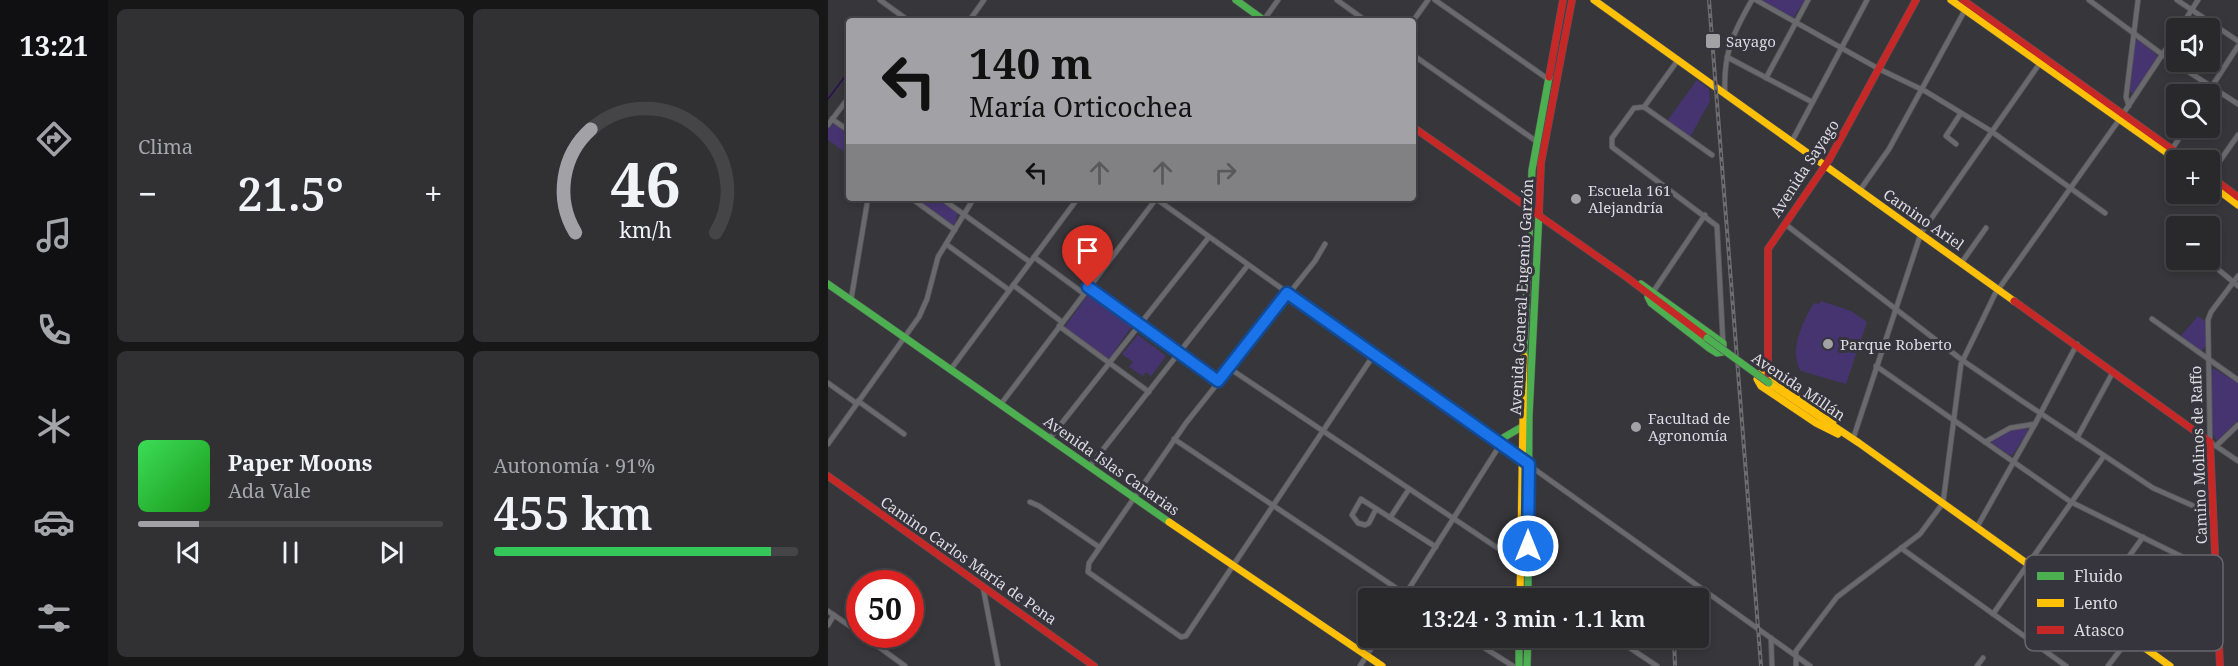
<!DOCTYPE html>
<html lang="es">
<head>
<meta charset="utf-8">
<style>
  :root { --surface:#29292c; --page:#313134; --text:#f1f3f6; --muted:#a5a6a9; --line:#454548; --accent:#a2a2a6 }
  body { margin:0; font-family:"Noto Serif",serif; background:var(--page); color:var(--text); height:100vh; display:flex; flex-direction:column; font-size:22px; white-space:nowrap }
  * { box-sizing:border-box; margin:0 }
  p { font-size:20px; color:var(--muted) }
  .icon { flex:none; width:33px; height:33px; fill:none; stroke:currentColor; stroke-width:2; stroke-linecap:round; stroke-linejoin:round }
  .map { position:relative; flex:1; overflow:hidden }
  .panel { display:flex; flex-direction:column; gap:9px; padding:9px; background:#171718; width:720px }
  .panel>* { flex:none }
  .guide { position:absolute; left:18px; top:18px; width:570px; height:183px; border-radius:6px; box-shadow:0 3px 9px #0003,0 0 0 2px var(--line); background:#a2a2a6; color:#111; overflow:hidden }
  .tools { position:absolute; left:1338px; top:18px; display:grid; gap:12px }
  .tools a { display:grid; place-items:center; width:54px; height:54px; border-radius:6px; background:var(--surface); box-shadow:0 3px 9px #0003,0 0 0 2px var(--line); font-size:30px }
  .speed { position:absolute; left:18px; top:570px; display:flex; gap:12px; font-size:30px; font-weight:700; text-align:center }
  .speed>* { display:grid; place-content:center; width:78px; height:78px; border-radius:50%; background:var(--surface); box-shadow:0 3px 9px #0003,0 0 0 2px var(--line); line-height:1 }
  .speed .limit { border:9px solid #d22; background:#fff; color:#111 }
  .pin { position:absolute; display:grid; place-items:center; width:51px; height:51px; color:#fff; margin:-62px -26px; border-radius:50% 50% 50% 0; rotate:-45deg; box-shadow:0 0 6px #0007 }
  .pin .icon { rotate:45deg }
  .me { position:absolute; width:66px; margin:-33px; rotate:0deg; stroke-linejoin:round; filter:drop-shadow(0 0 4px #0008) }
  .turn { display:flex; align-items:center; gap:21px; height:126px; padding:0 24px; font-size:27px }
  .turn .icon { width:78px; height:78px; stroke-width:2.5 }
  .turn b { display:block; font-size:42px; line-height:51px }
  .lanes { display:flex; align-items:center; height:57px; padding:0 24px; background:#0003; justify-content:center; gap:30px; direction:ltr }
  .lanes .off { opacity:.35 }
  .big { font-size:45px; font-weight:600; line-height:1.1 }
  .panel .card { flex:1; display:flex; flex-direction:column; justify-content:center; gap:9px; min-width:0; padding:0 21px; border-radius:9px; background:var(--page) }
  .panel .dial { align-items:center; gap:0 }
  .dial svg { height:156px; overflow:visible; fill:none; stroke:var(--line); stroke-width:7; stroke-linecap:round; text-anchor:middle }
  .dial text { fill:var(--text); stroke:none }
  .song { display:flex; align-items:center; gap:18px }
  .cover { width:72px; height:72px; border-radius:9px; background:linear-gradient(135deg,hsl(130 70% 55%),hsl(120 70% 35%)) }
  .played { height:6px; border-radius:3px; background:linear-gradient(90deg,var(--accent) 20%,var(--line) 20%) }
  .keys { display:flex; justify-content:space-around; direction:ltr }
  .heat { display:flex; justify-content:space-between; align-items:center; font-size:33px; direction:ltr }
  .charge { height:9px; border-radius:4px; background:linear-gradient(90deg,#34c759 91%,var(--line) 0) }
  .panel .tiles { flex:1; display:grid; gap:9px; grid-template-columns:repeat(2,1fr) }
  .trip { position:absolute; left:530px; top:588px; width:351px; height:60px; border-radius:6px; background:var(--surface); box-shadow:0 3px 9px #0003,0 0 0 2px var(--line); font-weight:600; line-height:60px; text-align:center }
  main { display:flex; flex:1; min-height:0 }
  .tab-bar { display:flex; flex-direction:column; width:108px; justify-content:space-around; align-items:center; background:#101012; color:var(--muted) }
  .tab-bar .icon { width:42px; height:42px }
  .tab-bar .on { color:var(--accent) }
  .tab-bar b { font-size:27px; color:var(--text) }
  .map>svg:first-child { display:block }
  .green { fill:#453470 }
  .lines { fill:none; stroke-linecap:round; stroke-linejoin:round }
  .stream { stroke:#290e53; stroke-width:1.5 }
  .street-casing { stroke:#555458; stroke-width:6 }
  .fast-casing { stroke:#555458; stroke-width:8 }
  .slow-casing { stroke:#555458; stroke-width:8 }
  .jam-casing { stroke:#555458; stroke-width:8 }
  .street { stroke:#6a696d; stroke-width:4.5 }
  .fast { stroke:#4caf50; stroke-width:7 }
  .slow { stroke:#ffc107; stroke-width:7 }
  .jam { stroke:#c62828; stroke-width:7 }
  .rail-casing { stroke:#6d6d70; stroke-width:4 }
  .rail { stroke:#36353d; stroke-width:1.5; stroke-dasharray:4.5; stroke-linecap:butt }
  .fast-bridge-casing { stroke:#555458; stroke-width:8; stroke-linecap:butt }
  .fast-bridge { stroke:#4caf50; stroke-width:7 }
  .route-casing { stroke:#114b97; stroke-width:15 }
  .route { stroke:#1a73e8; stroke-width:10 }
  .poi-dot { fill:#a2a2a6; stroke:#36353d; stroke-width:2 }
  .labels { text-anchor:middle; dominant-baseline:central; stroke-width:6; stroke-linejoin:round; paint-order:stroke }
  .poi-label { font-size:15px; fill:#dcdbe0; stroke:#36353d; text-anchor:start }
  .street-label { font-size:15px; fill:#dcdbe0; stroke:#36353d }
  .key { fill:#36353d; stroke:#68676e; stroke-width:1.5 }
  .key-label { font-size:16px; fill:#dcdbe0 }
</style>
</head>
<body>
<main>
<nav class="tab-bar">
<b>13:21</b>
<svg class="icon on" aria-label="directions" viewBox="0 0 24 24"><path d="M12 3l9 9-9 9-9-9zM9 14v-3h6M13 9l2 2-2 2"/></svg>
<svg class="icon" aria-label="music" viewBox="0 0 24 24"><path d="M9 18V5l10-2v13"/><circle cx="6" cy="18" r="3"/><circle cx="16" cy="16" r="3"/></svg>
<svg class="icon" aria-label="phone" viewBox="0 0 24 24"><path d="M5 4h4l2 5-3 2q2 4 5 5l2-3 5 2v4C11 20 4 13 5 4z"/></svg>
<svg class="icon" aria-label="climate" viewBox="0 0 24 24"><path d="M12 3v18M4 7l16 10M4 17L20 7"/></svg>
<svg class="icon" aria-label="car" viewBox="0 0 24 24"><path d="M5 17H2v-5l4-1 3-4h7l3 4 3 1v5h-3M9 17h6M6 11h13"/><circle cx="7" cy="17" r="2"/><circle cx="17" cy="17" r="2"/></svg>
<svg class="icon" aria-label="filters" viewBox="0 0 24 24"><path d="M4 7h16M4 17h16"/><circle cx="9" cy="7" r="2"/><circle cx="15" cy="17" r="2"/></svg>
</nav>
<section class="panel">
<div class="tiles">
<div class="card"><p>Clima</p>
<div class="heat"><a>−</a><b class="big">21.5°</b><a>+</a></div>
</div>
<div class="card dial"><svg viewBox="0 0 100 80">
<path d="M14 69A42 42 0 1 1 86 69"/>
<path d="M14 69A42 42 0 0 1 22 16" stroke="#a2a2a6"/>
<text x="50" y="56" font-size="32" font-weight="700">46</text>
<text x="50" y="72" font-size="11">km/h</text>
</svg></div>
<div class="card">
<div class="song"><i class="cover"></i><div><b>Paper Moons</b><p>Ada Vale</p></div></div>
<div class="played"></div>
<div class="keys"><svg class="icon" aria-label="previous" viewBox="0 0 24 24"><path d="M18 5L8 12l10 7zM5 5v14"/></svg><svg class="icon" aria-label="pause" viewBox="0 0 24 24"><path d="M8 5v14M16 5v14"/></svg><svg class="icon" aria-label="next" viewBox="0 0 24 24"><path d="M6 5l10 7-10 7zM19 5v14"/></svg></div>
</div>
<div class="card"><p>Autonomía · 91%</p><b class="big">455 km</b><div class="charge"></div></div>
</div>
</section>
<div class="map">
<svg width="1410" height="666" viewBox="0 0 1410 666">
  <rect width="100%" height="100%" fill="#37373b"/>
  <!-- green -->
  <g class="green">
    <path d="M 931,0 L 977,0 L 965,18 Z"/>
    <path d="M 1310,39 L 1331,57 L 1306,94 L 1300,90 L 1306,43 Z"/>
    <path d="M 869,80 L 881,89 L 882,101 L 862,137 L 839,121 Z"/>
    <path d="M 7,123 L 21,133 L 21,155 L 0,140 L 0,128 Z"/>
    <path d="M 85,198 L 111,198 L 130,213 L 126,226 Z"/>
    <path d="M 264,295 L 306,323 L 281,359 L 236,328 L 259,296 Z"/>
    <path d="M 993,301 L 1023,311 L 1039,322 L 1018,384 L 973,371 C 960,351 975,321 986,303 L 991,304 Z"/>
    <path d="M 1370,316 L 1377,321 L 1378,346 L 1373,351 L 1352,337 Z"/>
    <path d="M 310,335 L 338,356 L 323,376 L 318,372 L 315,376 L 301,367 L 305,362 L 294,354 Z"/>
    <path d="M 1385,368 L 1410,383 L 1410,420 L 1389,441 L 1384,433 L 1383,372 Z"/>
    <path d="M 1199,427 L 1200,431 L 1184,456 L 1164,444 L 1164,439 L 1182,430 Z"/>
  </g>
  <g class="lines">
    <!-- stream -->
    <path class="stream" d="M 0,99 L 21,71"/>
    <defs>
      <g id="street">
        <path d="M 52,0 L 81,21"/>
        <path d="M 509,0 L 538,21"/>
        <path d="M 607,0 L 720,79"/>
        <path d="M 928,0 L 1051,69 L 1097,91 L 1163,131 L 1277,213"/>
        <path d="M 1261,0 L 1335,55 L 1410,104"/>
        <path d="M 1349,0 L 1410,41"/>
        <path d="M 141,21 L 156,0"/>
        <path d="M 435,21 L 450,0"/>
        <path d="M 585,21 L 600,0"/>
        <path d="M 1352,28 L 1370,0"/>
        <path d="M 585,55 L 708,141"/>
        <path d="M 899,57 L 984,102"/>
        <path d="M 938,78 L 980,0"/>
        <path d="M 897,93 C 895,54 905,33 924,0"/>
        <path d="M 1379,94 L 1410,46"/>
        <path d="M 1301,106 L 1298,97 L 1310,0"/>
        <path d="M 816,107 L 806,108 L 784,138 L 784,147 L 889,226 L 895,343"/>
        <path d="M 816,107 L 884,155"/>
        <path d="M 816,107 L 850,60"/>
        <path d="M 4,119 L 21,131"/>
        <path d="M 0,125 L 21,97"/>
        <path d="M 964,141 L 1039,0"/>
        <path d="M 1128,144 L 1118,136 L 1133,113"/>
        <path d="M 1344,149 L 1358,128"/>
        <path d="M 1382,175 L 1410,135"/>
        <path d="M 1032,190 L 1061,149 L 1137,10"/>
        <path d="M 83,198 L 127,230"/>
        <path d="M 113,198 L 202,262"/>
        <path d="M 327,198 L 982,666"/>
        <path d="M 957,224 L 1134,360 L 1194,401 L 1325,488 L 1386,515"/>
        <path d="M 1382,234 L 1382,233"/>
        <path d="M 118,244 L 181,290"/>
        <path d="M 497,244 L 487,261 L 358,423 L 261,563 L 260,572 L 353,637 L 358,636 L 545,356"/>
        <path d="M 206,257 L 255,293"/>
        <path d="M 1379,260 L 1410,286"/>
        <path d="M 1134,262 L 1158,228"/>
        <path d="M 1410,276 L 1383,312 L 1380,320 L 1382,442 L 1410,461"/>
        <path d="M 185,285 L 234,322"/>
        <path d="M 260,287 L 390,381"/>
        <path d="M 825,292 L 877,215"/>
        <path d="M 23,300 L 40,198"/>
        <path d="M 1324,319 L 1410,380"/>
        <path d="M 231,326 L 321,392"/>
        <path d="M 1048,366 L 1243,502 L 1387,573"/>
        <path d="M 401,368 L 692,563"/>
        <path d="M 123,369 L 250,198"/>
        <path d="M 0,383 L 28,403"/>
        <path d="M 30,401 L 76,434"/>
        <path d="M 173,404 L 328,199"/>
        <path d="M 1207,424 L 1249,344"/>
        <path d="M 222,438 L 381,237"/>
        <path d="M 1249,438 L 1285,372"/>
        <path d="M 346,439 L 583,598"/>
        <path d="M 1025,439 L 1093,233 L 1212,63"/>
        <path d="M 0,444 L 91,317 L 99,299 L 110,257 L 146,198"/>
        <path d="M 1388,446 L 1410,425"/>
        <path d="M 262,466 L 420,265"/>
        <path d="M 202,502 L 211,506 L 271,547"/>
        <path d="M 548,509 L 541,523 L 537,525 L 530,523 L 524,515 L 533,499 L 608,547"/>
        <path d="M 562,518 L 581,489"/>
        <path d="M 1149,527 L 1207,424 L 1182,428 L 1157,442"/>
        <path d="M 1073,548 L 1238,666"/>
        <path d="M 155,587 L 170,666"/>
        <path d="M 575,598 L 672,445"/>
        <path d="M 1264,608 L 1315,537"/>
        <path d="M 0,611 L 32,633"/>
        <path d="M 1165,614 L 1276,456"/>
        <path d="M 0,625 L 6,615"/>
        <path d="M 33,634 L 77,666"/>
        <path d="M 641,638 L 685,666"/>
        <path d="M 787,638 L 829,666"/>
        <path d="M 943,638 L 944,666"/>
        <path d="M 532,666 L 550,638"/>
        <path d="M 968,666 L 968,651 L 1009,597 L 1092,534 L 1115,503 L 1133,364 L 1167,294 L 1291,120 L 1348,34"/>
        <path d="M 1149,666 L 1155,658"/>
        <path d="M 1280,666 L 1302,637"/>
      </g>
      <g id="fast">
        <path d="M 408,0 L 437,21"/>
        <path d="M 0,284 L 341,522"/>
        <path d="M 813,284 L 895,343 L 895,352 L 889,353 L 881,348 L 823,303 L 820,297"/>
        <path d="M 696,356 L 704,170 L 721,77"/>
        <path d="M 668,442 L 692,428"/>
        <path d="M 700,598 L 701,417 L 711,213"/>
        <path d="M 691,638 L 691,666"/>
        <path d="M 699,666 L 700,638"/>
      </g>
      <g id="slow">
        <path d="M 766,0 L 1186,301"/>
        <path d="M 1123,0 L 1349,160"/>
        <path d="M 1382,184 L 1410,205"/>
        <path d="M 939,364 L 929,379 L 933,386 L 988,423 L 1010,434"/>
        <path d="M 937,371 L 1005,422"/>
        <path d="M 941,383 L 1031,443 L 1342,666"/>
        <path d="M 341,522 L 554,666"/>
        <path d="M 692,598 L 696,356"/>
      </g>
      <g id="jam">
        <path d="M 1135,0 L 1359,160"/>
        <path d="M 721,77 L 735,0"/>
        <path d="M 585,127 L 797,276 L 879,338"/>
        <path d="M 1382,176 L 1410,197"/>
        <path d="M 711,213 L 713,163 L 744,0"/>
        <path d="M 1186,301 L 1382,442 L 1392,666"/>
        <path d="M 940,374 L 940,249 L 1001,160 L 1088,0"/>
        <path d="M 0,476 L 266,666"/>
      </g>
    </defs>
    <!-- street casing -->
    <use href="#street" class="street-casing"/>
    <!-- fast casing -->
    <use href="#fast" class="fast-casing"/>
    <!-- slow casing -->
    <use href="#slow" class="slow-casing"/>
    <!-- jam casing -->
    <use href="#jam" class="jam-casing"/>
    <!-- street -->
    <use href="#street" class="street"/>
    <!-- fast -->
    <use href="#fast" class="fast"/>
    <!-- slow -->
    <use href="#slow" class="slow"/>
    <!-- jam -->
    <use href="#jam" class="jam"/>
    <defs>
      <g id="rail">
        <path d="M 881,0 L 933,666"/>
        <path d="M 846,638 L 847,666"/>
      </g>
    </defs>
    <!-- rail casing -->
    <use href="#rail" class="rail-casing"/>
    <!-- rail -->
    <use href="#rail" class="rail"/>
    <defs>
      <path id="fast-bridge" d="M 879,338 L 941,383"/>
    </defs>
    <!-- fast-bridge casing -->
    <use href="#fast-bridge" class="fast-bridge-casing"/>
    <!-- fast-bridge -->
    <use href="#fast-bridge" class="fast-bridge"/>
  </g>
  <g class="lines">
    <defs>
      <path id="route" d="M 260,287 L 390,381 L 459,293 L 701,464 L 700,546"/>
    </defs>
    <!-- route casing -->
    <use href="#route" class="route-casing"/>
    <!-- route -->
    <use href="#route" class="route"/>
  </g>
  <!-- markers -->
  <g class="poi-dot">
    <rect x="877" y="33" width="16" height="16" rx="3"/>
    <circle cx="748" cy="199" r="6"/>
    <circle cx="1000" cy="344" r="6"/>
    <circle cx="808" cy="427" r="6"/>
  </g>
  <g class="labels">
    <!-- poi labels -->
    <g class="poi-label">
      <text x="898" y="41">Sayago</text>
      <text x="760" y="190">Escuela 161<tspan x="760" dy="17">Alejandría</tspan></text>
      <text x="1012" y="344">Parque Roberto</text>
      <text x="820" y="418">Facultad de<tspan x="820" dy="17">Agronomía</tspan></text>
    </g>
    <!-- street labels -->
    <g class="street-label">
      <text transform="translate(976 168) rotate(-57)">Avenida Sayago</text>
      <text transform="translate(1096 219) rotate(35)">Camino Ariel</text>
      <text transform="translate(693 297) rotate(-87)">Avenida General Eugenio Garzón</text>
      <text transform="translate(971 386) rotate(34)">Avenida Millán</text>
      <text transform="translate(1370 455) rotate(-92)">Camino Molinos de Raffo</text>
      <text transform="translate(284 465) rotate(35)">Avenida Islas Canarias</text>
      <text transform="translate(141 560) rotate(35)">Camino Carlos María de Pena</text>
    </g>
  </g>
  <!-- legend -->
  <rect x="1197" y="555" width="198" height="96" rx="9" class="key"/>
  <rect x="1209" y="572" width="27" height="8" fill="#4caf50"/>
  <rect x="1209" y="599" width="27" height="8" fill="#ffc107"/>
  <rect x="1209" y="626" width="27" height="8" fill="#c62828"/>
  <g class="key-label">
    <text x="1246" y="582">Fluido</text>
    <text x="1246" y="609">Lento</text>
    <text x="1246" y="636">Atasco</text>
  </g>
</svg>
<div class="tools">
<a><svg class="icon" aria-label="sound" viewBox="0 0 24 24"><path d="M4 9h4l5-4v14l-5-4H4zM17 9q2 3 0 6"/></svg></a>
<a><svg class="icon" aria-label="search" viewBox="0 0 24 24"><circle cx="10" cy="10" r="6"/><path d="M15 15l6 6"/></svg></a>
<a>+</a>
<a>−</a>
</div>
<div class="speed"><div class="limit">50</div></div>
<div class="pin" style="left:260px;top:287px;background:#d93025"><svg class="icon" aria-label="arrive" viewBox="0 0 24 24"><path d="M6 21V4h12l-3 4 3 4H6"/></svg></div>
<svg class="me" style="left:700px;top:546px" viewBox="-20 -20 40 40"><circle r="17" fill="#1a73e8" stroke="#fff" stroke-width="3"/><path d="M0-11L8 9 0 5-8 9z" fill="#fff"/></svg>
<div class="trip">13:24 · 3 min · 1.1 km</div>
<div class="guide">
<div class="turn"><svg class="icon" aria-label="left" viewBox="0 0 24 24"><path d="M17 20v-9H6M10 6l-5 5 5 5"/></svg><div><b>140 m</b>María Orticochea</div></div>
<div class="lanes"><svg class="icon" aria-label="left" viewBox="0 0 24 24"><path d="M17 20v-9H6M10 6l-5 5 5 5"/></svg><svg class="icon off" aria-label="ahead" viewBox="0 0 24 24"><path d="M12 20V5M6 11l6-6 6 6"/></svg><svg class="icon off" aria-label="ahead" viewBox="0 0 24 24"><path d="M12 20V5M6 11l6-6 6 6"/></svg><svg class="icon off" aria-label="right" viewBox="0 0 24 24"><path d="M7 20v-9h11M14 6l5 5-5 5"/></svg></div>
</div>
</div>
</main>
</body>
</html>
